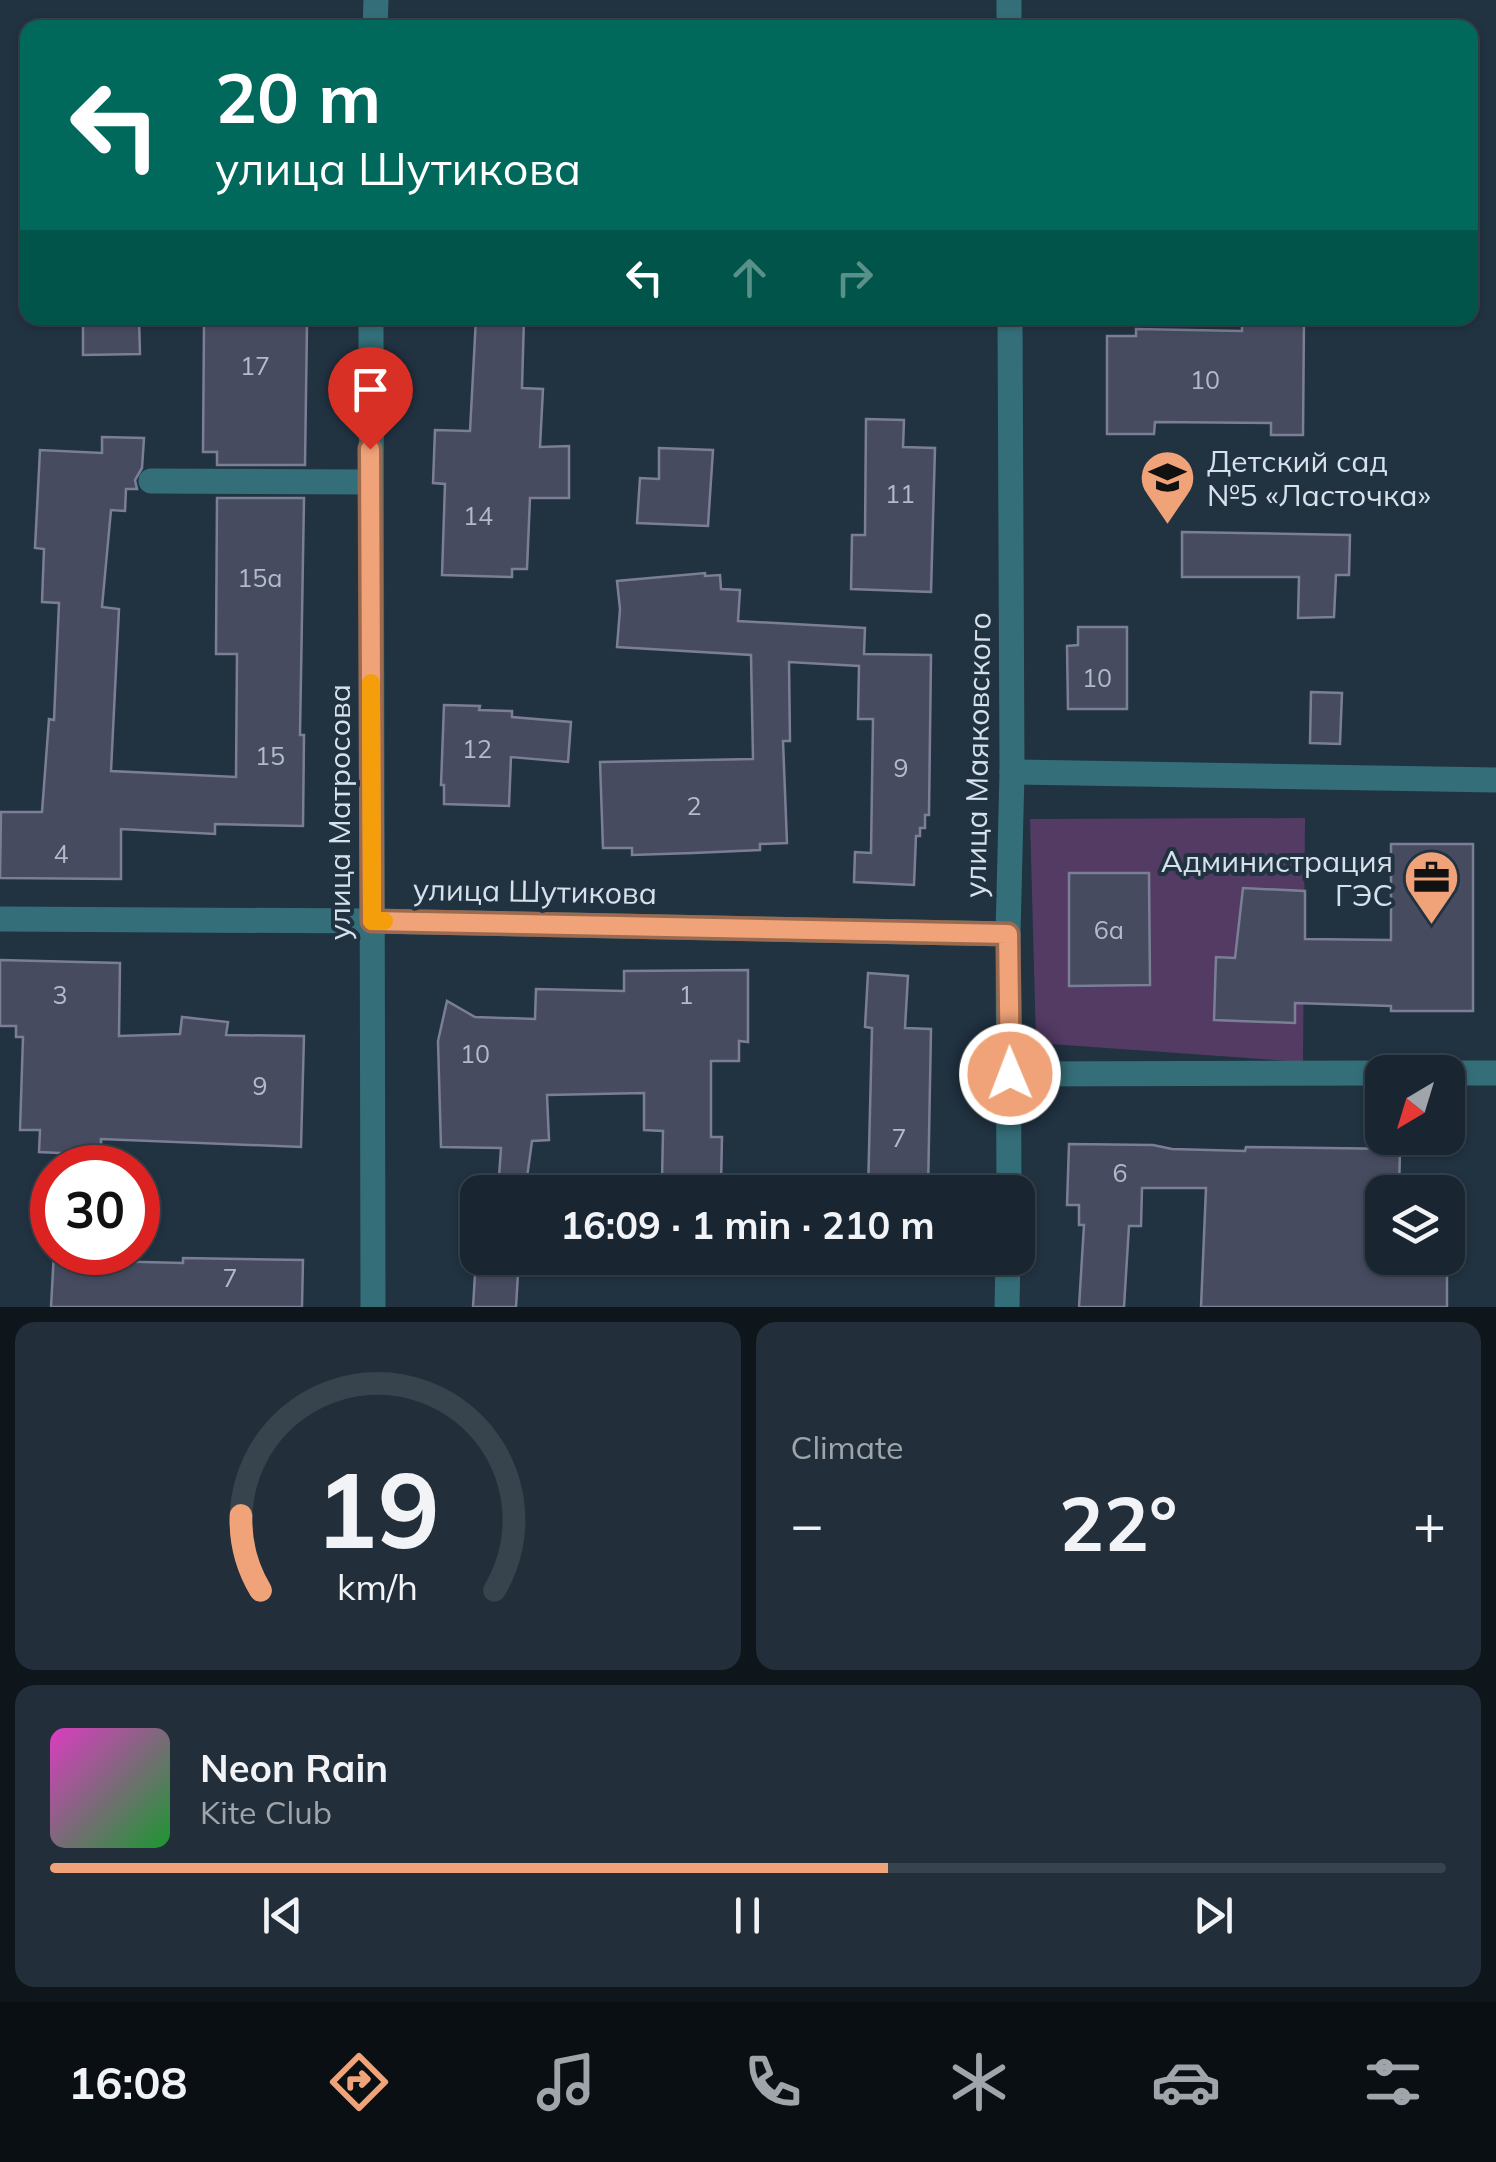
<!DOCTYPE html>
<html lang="en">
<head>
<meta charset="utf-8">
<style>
  :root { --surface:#192631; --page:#222e39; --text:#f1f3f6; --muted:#9fa5ab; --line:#37434d; --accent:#f0a378 }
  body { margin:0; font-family:Mulish,sans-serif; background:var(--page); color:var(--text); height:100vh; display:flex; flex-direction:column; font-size:38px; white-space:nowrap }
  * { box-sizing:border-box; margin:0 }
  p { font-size:32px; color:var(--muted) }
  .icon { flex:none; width:55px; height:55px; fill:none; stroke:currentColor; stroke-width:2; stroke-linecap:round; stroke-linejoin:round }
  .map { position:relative; height:1307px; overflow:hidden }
  .details { display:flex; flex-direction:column; gap:15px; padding:15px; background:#0e151b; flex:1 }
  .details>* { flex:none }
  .hud { position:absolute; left:20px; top:20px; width:1458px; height:305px; border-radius:20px; box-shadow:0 2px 8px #0004,0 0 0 2px var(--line); background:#00695c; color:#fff; overflow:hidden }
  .needle { width:65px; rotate:218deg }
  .tools { position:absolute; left:1365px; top:1055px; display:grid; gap:20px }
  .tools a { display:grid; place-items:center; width:100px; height:100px; border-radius:20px; background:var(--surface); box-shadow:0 2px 8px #0004,0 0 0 2px var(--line); font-size:50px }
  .speed { position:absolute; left:30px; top:1145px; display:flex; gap:20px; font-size:50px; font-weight:700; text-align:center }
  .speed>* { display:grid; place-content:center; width:130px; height:130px; border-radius:50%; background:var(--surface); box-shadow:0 2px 8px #0004,0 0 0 2px var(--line); line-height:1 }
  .speed .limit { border:15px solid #d22; background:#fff; color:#111 }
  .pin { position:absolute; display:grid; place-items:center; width:85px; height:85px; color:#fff; margin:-102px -42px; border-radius:50% 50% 50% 0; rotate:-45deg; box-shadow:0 0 10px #0007 }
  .pin .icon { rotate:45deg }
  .me { position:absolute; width:110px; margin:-55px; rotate:359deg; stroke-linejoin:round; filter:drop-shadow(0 0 8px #0008) }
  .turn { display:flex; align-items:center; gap:35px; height:210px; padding:0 30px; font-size:45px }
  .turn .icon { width:130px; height:130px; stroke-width:2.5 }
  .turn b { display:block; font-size:70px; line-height:85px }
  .lanes { display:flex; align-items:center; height:95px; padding:0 30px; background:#0003; justify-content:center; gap:50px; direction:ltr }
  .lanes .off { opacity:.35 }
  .big { font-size:75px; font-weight:700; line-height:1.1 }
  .details .tile { flex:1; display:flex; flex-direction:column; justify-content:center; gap:15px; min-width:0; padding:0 35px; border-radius:20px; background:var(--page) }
  .details .dial { align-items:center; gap:0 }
  .dial svg { height:260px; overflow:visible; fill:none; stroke:var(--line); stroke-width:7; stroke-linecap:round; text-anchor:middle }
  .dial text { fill:var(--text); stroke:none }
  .song { display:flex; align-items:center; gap:30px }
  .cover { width:120px; height:120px; border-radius:15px; background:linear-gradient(135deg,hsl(310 70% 55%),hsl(130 70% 35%)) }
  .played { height:10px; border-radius:5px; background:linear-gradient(90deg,var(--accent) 60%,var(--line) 60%) }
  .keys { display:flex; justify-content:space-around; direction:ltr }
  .heat { display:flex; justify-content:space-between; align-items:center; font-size:55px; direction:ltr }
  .details .tiles { flex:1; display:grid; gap:15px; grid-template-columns:1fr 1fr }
  .tile:last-child { grid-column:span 2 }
  .trip { position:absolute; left:460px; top:1175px; width:575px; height:100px; border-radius:20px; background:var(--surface); box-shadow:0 2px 8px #0004,0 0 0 2px var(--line); font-weight:700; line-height:100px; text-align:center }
  .tab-bar { display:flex; height:160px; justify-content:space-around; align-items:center; background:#0a0f14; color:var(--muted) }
  .tab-bar .icon { width:70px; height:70px }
  .tab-bar .active { color:var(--accent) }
  .tab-bar b { font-size:45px; color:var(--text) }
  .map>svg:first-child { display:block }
  .green { fill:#533b64 }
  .building { fill:#474b60; stroke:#7b7f96; stroke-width:2.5 }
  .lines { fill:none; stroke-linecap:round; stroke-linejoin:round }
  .minor { stroke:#346f79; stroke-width:25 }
  .route-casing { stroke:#9c6a4e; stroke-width:25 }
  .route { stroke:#f0a378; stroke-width:18 }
  .slow { stroke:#f59e0b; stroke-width:18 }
  .labels { text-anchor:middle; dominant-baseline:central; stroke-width:8; stroke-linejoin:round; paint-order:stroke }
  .number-label { font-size:25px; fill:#b2bcc8 }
  .poi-label { font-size:30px; fill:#d6e1eb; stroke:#213241; text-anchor:start }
  .street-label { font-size:30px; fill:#d6e1eb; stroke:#213241 }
</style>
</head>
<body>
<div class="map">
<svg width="1496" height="1307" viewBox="0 0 1496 1307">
  <rect width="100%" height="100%" fill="#213241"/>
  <!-- green -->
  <path class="green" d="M 1305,818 L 1303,1062 L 1036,1043 L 1030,819 Z"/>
  <!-- building -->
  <g class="building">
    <path d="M 83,318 L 139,318 L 140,354 L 83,355 Z"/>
    <path d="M 258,318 L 302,318 L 302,325 L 307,324 L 305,465 L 217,465 L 217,452 L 203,452 L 204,324 L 258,324 Z"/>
    <path d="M 476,318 L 524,318 L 522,388 L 543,389 L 540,447 L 569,446 L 569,498 L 530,498 L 527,569 L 512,569 L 512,577 L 442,575 L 445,484 L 433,483 L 435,430 L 470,431 Z"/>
    <path d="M 1242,318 L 1304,318 L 1303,435 L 1271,435 L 1271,423 L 1155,422 L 1154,434 L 1107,434 L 1107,336 L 1136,336 L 1136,329 L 1242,331 Z"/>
    <path d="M 866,419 L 904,420 L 903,447 L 935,448 L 931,592 L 851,589 L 852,535 L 865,535 Z"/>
    <path d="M 102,437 L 144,438 L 142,468 L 135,480 L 137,489 L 126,489 L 125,511 L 111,510 L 102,607 L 119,609 L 111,771 L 236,777 L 237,654 L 216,654 L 217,498 L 304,498 L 300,735 L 304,735 L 303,826 L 215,824 L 215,834 L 121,829 L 121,879 L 0,878 L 1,812 L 42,812 L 49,719 L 54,720 L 59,603 L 42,602 L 44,549 L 35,548 L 40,450 L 102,453 Z"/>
    <path d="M 659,448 L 713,450 L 708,526 L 637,523 L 640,478 L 659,479 Z"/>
    <path d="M 1182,532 L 1350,535 L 1349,575 L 1336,575 L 1334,617 L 1298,618 L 1299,577 L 1182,577 Z"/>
    <path d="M 705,573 L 705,576 L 720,575 L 721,589 L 740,590 L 738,621 L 865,628 L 864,654 L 931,655 L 929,815 L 925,815 L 925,828 L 920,828 L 920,836 L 916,836 L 914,885 L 854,882 L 855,852 L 871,853 L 873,719 L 858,719 L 859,666 L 789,662 L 790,741 L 783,741 L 787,843 L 760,844 L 760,850 L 693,853 L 632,855 L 632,848 L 603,848 L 600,762 L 753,759 L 751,655 L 617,647 L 620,609 L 617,581 Z"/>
    <path d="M 1078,627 L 1127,627 L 1127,709 L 1068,709 L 1067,646 L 1078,645 Z"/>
    <path d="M 1311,692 L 1342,693 L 1340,744 L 1310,743 Z"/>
    <path d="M 444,705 L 480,706 L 479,710 L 512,711 L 512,717 L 571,722 L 568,762 L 511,757 L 509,806 L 444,804 L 444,785 L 441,785 Z"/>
    <path d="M 1391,844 L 1473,844 L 1473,1011 L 1391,1011 L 1391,1006 L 1295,1003 L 1295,1023 L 1214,1020 L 1216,957 L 1235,958 L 1243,888 L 1305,891 L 1305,939 L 1391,940 Z"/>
    <path d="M 1069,873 L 1149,873 L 1150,985 L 1069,986 Z"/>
    <path d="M 0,960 L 120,963 L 119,1036 L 180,1034 L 182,1017 L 228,1022 L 226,1035 L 304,1036 L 301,1147 L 101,1139 L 101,1155 L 39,1152 L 40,1130 L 20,1130 L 23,1037 L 16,1037 L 16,1026 L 0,1026 Z"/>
    <path d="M 748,970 L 748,1042 L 739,1041 L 739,1061 L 711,1061 L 711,1137 L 722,1137 L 721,1183 L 662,1180 L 663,1131 L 644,1130 L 644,1093 L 547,1095 L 549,1140 L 532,1141 L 525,1192 L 498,1192 L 501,1148 L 441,1147 L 438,1041 L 447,1001 L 475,1017 L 535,1019 L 536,989 L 624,991 L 624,971 Z"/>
    <path d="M 868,973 L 908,976 L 905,1028 L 931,1029 L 928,1192 L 868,1192 L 872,1028 L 865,1027 Z"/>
    <path d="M 1069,1144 L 1153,1145 L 1172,1149 L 1245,1151 L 1246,1147 L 1400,1149 L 1399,1192 L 1382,1192 L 1382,1258 L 1447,1258 L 1447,1307 L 1201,1307 L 1206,1188 L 1142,1188 L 1141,1226 L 1129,1226 L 1124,1307 L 1079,1307 L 1084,1225 L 1079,1225 L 1079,1205 L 1067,1205 Z"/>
    <path d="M 54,1252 L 104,1252 L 104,1261 L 183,1263 L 183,1258 L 303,1260 L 302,1307 L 51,1307 Z"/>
    <path d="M 476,1258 L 519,1258 L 516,1307 L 473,1307 Z"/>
  </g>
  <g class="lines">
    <!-- minor -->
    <g class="minor">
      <path d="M 1009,0 L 1009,28"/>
      <path d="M 375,28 L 376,0"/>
      <path d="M 371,318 L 373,1307"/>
      <path d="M 151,481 L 369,482"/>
      <path d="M 1012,772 L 1496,780"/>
      <path d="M 0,919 L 372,921 L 1008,934"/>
      <path d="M 1448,1073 L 1496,1073"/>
      <path d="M 1010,1074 L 1382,1073"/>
      <path d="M 1009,1192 L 1008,934 L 1012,772 L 1010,318"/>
      <path d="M 1007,1307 L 1008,1258"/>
    </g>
  </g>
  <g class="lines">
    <defs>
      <path id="route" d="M 370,449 L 372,921 L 1008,934 L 1010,1074"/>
    </defs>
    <!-- route casing -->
    <use href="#route" class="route-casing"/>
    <!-- route -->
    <use href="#route" class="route"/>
    <!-- slow -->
    <path class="slow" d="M 371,683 L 372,921 L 384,921"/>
  </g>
  <!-- icons -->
  <defs>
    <symbol id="school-pin" viewBox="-11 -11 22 30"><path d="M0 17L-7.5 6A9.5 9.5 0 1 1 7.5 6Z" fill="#f0a378" stroke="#213241"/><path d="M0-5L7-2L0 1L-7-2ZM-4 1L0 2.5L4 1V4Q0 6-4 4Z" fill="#111"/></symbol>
    <symbol id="office-pin" viewBox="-11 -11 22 30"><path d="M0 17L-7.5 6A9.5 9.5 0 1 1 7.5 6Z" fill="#f0a378" stroke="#213241"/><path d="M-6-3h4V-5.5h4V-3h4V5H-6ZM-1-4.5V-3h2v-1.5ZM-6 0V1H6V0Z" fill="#111"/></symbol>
  </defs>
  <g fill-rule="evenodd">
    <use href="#school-pin" x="1136" y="446" width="63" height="86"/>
    <use href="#office-pin" x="1400" y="846" width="63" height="86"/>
  </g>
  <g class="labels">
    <!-- number labels -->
    <g class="number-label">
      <text x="255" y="365">17</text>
      <text x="1205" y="379">10</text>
      <text x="900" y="493">11</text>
      <text x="478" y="515">14</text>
      <text x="260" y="577">15а</text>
      <text x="1097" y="677">10</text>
      <text x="477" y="748">12</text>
      <text x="270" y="755">15</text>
      <text x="901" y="767">9</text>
      <text x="694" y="805">2</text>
      <text x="61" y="853">4</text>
      <text x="1109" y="929">6а</text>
      <text x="60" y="994">3</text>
      <text x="686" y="994">1</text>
      <text x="475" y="1053">10</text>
      <text x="260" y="1085">9</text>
      <text x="899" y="1137">7</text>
      <text x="1120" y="1172">6</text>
      <text x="230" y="1277">7</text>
    </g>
    <!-- poi labels -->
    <g class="poi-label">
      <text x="1207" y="461">Детский сад<tspan x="1207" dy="34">№5 «Ласточка»</tspan></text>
      <text x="1393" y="861" text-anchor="end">Администрация<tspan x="1393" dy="34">ГЭС</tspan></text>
    </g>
    <!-- street labels -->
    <g class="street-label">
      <text transform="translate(977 755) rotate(-89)">улица Маяковского</text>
      <text transform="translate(339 812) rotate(-90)">улица Матросова</text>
      <text transform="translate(535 891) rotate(1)">улица Шутикова</text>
    </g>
  </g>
</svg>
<div class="tools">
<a><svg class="needle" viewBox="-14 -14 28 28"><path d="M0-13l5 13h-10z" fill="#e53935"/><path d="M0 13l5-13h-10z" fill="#9fa5ab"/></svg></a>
<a><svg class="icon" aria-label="layers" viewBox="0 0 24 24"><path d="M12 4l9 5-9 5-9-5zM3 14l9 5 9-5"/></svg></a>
</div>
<div class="speed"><div class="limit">30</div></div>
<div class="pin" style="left:370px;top:449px;background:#d93025"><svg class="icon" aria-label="arrive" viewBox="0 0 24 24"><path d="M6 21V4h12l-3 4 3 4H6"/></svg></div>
<svg class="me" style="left:1010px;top:1074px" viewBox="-20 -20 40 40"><circle r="17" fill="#f0a378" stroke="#fff" stroke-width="3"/><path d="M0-11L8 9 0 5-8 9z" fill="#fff"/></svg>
<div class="trip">16:09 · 1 min · 210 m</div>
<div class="hud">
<div class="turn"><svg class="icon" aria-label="left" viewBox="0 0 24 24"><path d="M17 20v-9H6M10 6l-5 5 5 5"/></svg><div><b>20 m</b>улица Шутикова</div></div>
<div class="lanes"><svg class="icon" aria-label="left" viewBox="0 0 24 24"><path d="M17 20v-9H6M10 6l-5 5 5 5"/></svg><svg class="icon off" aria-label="ahead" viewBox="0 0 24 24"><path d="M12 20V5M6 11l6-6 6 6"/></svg><svg class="icon off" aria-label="right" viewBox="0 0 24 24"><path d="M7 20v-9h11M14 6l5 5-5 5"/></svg></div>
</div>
</div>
<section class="details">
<div class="tiles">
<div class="tile dial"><svg viewBox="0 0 100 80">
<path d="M14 69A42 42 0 1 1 86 69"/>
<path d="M14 69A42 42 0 0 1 8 46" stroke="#f0a378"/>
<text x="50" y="56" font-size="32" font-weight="700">19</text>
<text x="50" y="72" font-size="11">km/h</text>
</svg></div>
<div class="tile"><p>Climate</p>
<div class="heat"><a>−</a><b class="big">22°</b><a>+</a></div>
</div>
<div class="tile">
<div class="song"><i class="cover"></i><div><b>Neon Rain</b><p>Kite Club</p></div></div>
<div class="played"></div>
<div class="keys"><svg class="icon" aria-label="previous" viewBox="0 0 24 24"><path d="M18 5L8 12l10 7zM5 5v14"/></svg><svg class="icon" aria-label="pause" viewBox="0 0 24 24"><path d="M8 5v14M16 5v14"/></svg><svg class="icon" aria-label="next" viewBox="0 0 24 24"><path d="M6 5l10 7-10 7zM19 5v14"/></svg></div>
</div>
</div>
</section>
<nav class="tab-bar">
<b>16:08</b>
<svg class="icon active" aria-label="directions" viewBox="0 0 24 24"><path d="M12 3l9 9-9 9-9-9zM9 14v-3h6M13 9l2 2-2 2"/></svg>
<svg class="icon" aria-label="music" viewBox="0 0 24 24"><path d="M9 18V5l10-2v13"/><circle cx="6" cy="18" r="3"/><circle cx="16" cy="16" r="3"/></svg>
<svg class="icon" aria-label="phone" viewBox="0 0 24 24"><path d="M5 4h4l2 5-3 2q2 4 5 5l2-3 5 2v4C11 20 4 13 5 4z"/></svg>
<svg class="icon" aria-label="climate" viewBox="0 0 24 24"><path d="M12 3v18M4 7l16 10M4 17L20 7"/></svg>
<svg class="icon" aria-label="car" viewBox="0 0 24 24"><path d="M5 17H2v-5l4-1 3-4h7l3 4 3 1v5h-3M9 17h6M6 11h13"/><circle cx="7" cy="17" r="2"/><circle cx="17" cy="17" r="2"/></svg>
<svg class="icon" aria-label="filters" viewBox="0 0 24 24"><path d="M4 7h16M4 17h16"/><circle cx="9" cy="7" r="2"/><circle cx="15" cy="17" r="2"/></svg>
</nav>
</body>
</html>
